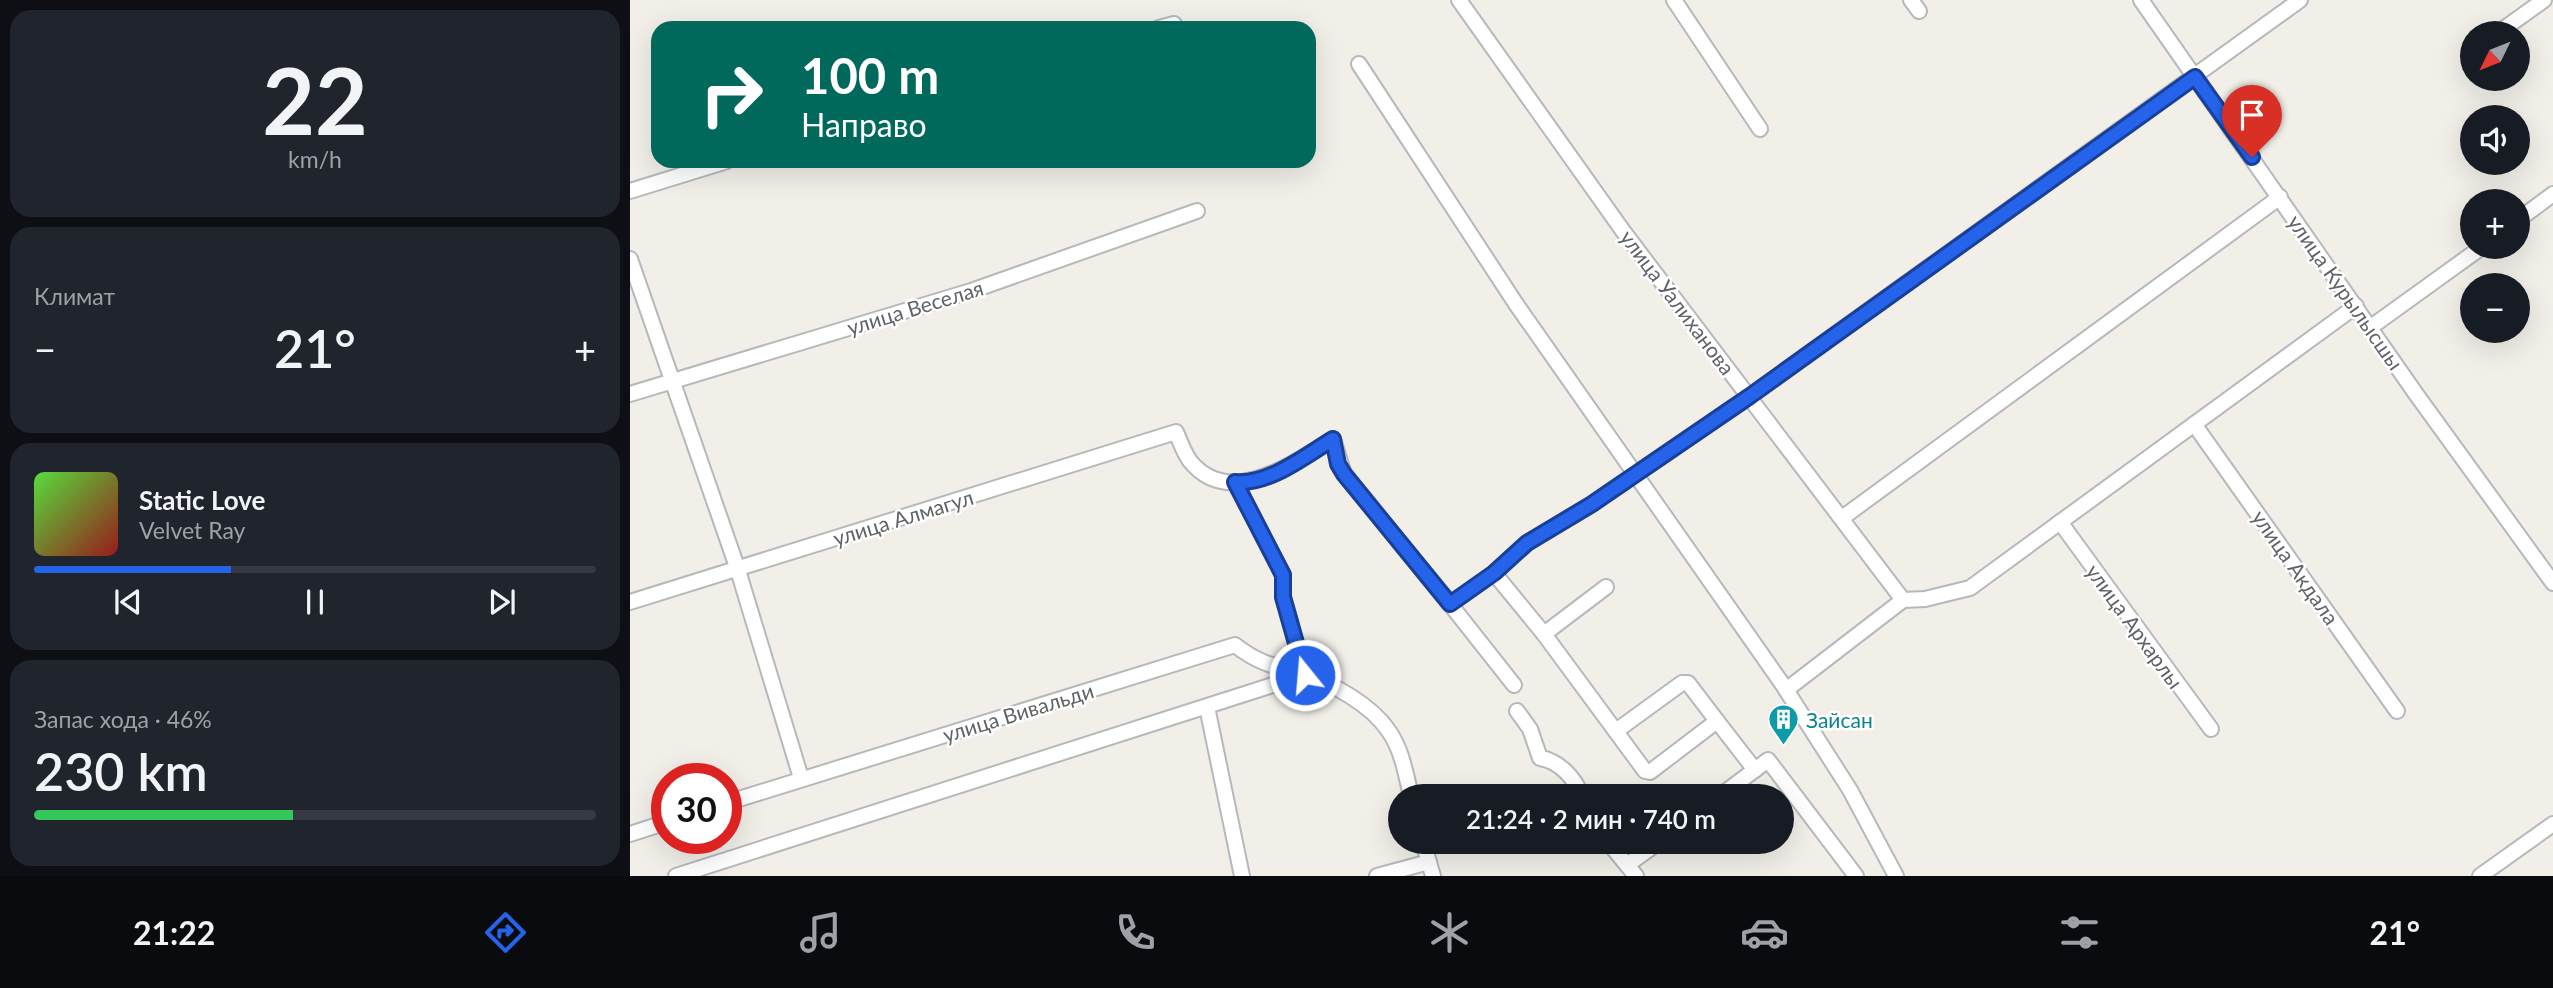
<!DOCTYPE html>
<html lang="ru">
<head>
<meta charset="utf-8">
<style>
  :root { --surface:#171b24; --page:#20242c; --text:#f1f3f6; --muted:#9ea1a6; --line:#363941; --accent:#2563eb }
  body { margin:0; font-family:Lato,sans-serif; background:var(--page); color:var(--text); height:100vh; display:flex; flex-direction:column; font-size:26px; white-space:nowrap }
  * { box-sizing:border-box; margin:0 }
  p { font-size:23px; color:var(--muted) }
  .icon { flex:none; width:38px; height:38px; fill:none; stroke:currentColor; stroke-width:2; stroke-linecap:round; stroke-linejoin:round }
  .map { position:relative; flex:1; overflow:hidden }
  .sheet { display:flex; flex-direction:column; gap:10px; padding:10px; background:#0d0f14; width:630px }
  .sheet>* { flex:none }
  .hud { position:absolute; left:21px; top:21px; width:665px; height:147px; border-radius:21px; box-shadow:0 7px 28px #0002; background:#00695c; color:#fff; overflow:hidden }
  .needle { width:46px; rotate:227deg }
  .buttons { position:absolute; left:1830px; top:21px; display:grid; gap:14px }
  .buttons a { display:grid; place-items:center; width:70px; height:70px; border-radius:50%; background:var(--surface); box-shadow:0 7px 28px #0002; font-size:35px }
  .speed { position:absolute; left:21px; top:763px; display:flex; gap:14px; font-size:35px; font-weight:700; text-align:center }
  .speed>* { display:grid; place-content:center; width:91px; height:91px; border-radius:50%; background:var(--surface); box-shadow:0 7px 28px #0002; line-height:1 }
  .speed .limit { border:10px solid #d22; background:#fff; color:#111 }
  .pin { position:absolute; display:grid; place-items:center; width:60px; height:60px; color:#fff; margin:-72px -30px; border-radius:50% 50% 50% 0; rotate:-45deg; box-shadow:0 0 7px #0007 }
  .pin .icon { rotate:45deg }
  .me { position:absolute; width:77px; margin:-38px; rotate:343deg; stroke-linejoin:round; filter:drop-shadow(0 0 5px #0008) }
  .turn { display:flex; align-items:center; gap:24px; height:147px; padding:0 35px; font-size:32px }
  .turn .icon { width:91px; height:91px; stroke-width:2.5 }
  .turn b { display:block; font-size:49px; line-height:60px }
  .big { font-size:52px; font-weight:600; line-height:1.1 }
  .sheet .card { flex:1; display:flex; flex-direction:column; justify-content:center; gap:10px; min-width:0; padding:0 24px; border-radius:21px; background:var(--page) }
  .sheet .dial { align-items:center; gap:0 }
  .dial b { font-size:91px; line-height:1 }
  .song { display:flex; align-items:center; gap:21px }
  .cover { width:84px; height:84px; border-radius:10px; background:linear-gradient(135deg,hsl(110 70% 55%),hsl(0 70% 35%)) }
  .played { height:7px; border-radius:4px; background:linear-gradient(90deg,var(--accent) 35%,var(--line) 35%) }
  .keys { display:flex; justify-content:space-around; direction:ltr }
  .heat { display:flex; justify-content:space-between; align-items:center; font-size:38px; direction:ltr }
  .charge { height:10px; border-radius:5px; background:linear-gradient(90deg,#34c759 46%,var(--line) 0) }
  .trip { position:absolute; left:758px; top:784px; width:406px; height:70px; border-radius:35px; background:var(--surface); box-shadow:0 7px 28px #0002; font-weight:600; line-height:70px; text-align:center }
  .dock { display:flex; height:112px; justify-content:space-around; align-items:center; background:#090b0e; color:var(--muted) }
  .dock .icon { width:49px; height:49px }
  .dock .current { color:var(--accent) }
  .dock b { font-size:32px; color:var(--text) }
  main { display:flex; flex:1; min-height:0 }
  .map>svg:first-child { display:block }
  .lines { fill:none; stroke-linecap:round; stroke-linejoin:round }
  .street-casing { stroke:#b5b8bc; stroke-width:18 }
  .street { stroke:#fff; stroke-width:14 }
  .route-casing { stroke:#184099; stroke-width:18 }
  .route { stroke:#2563eb; stroke-width:12 }
  .labels { text-anchor:middle; dominant-baseline:central; stroke-width:5; stroke-linejoin:round; paint-order:stroke }
  .street-label { font-size:21px; fill:#5f6368; stroke:#fff }
  .culture-label { font-size:21px; fill:#0d838f; stroke:#fff; text-anchor:start }
</style>
</head>
<body>
<main>
<section class="sheet">
<div class="card dial"><b>22</b><p>km/h</p></div>
<div class="card"><p>Климат</p>
<div class="heat"><a>−</a><b class="big">21°</b><a>+</a></div>
</div>
<div class="card">
<div class="song"><i class="cover"></i><div><b>Static Love</b><p>Velvet Ray</p></div></div>
<div class="played"></div>
<div class="keys"><svg class="icon" aria-label="previous" viewBox="0 0 24 24"><path d="M18 5L8 12l10 7zM5 5v14"/></svg><svg class="icon" aria-label="pause" viewBox="0 0 24 24"><path d="M8 5v14M16 5v14"/></svg><svg class="icon" aria-label="next" viewBox="0 0 24 24"><path d="M6 5l10 7-10 7zM19 5v14"/></svg></div>
</div>
<div class="card"><p>Запас хода · 46%</p><b class="big">230 km</b><div class="charge"></div></div>
</section>
<div class="map">
<svg width="1923" height="876" viewBox="0 0 1923 876">
  <rect width="100%" height="100%" fill="#f1efe8"/>
  <g class="lines">
    <defs>
      <g id="street">
        <path d="M 829,0 L 993,231 L 1273,600"/>
        <path d="M 1044,0 L 1130,129"/>
        <path d="M 1281,0 L 1289,11"/>
        <path d="M 1511,0 L 1786,394 L 1923,583"/>
        <path d="M 529,28 L 544,24"/>
        <path d="M 1868,33 L 1914,0"/>
        <path d="M 1840,53 L 1843,51"/>
        <path d="M 729,64 L 886,304 L 1153,685 L 1220,790 L 1266,876"/>
        <path d="M 0,191 L 97,161"/>
        <path d="M 1888,220 L 1923,194"/>
        <path d="M 0,259 L 107,567 L 171,778"/>
        <path d="M 1741,327 L 1852,247"/>
        <path d="M 0,394 L 341,291 L 567,211"/>
        <path d="M 1564,424 L 1767,711"/>
        <path d="M 605,482 L 653,575 L 653,597 L 675,675"/>
        <path d="M 1212,518 L 1650,197"/>
        <path d="M 1430,522 L 1581,729"/>
        <path d="M 864,573 L 914,634"/>
        <path d="M 976,587 L 914,634 L 1015,771 L 1020,772 L 1087,721 L 1125,770"/>
        <path d="M 0,602 L 546,432 C 550,441 554,453 560,461 C 599,510 664,463 703,439 L 714,474 L 820,604"/>
        <path d="M 884,685 L 820,604 L 864,573 L 897,543 L 962,504 L 1120,396 L 1670,0"/>
        <path d="M 1156,690 L 1273,600 L 1295,599 L 1340,588 L 1726,306"/>
        <path d="M 577,707 L 612,876"/>
        <path d="M 887,711 L 900,729 L 910,758 C 930,761 945,779 952,796"/>
        <path d="M 986,731 L 1052,683 L 1058,683 L 1087,721"/>
        <path d="M 1090,796 L 1138,760 L 1226,876"/>
        <path d="M 96,803 L 605,645 C 629,664 645,666 673,674 C 702,683 741,705 758,730 C 772,749 776,775 781,796"/>
        <path d="M 0,834 L 37,822"/>
        <path d="M 793,842 L 803,876"/>
        <path d="M 978,842 L 1006,876"/>
        <path d="M 997,865 L 1029,842"/>
        <path d="M 46,876 L 674,675"/>
        <path d="M 747,876 L 799,862"/>
        <path d="M 1850,876 L 1923,824"/>
      </g>
    </defs>
    <!-- street casing -->
    <use href="#street" class="street-casing"/>
    <!-- street -->
    <use href="#street" class="street"/>
  </g>
  <g class="lines">
    <defs>
      <path id="route" d="M 675,675 L 653,597 L 653,575 L 605,482 C 639,485 675,456 703,439 L 708,464 L 714,474 L 820,604 L 864,573 L 897,543 L 962,504 L 1120,396 L 1565,77 L 1622,157"/>
    </defs>
    <!-- route casing -->
    <use href="#route" class="route-casing"/>
    <!-- route -->
    <use href="#route" class="route"/>
  </g>
  <!-- icons -->
  <defs>
    <symbol id="building-pin" viewBox="-11 -11 22 30"><path d="M0 17L-7.5 6A9.5 9.5 0 1 1 7.5 6Z" fill="#0f9aa8" stroke="#fff"/><path d="M-4-6H4V6H1V3H-1V6H-4ZM-2.5-4.3h1.7v1.8h-1.7ZM.8-4.3h1.7v1.8H.8ZM-2.5-1h1.7V.8h-1.7ZM.8-1h1.7V.8H.8Z" fill="#fff"/></symbol>
  </defs>
  <g fill-rule="evenodd">
    <use href="#building-pin" x="1136" y="702" width="35" height="47"/>
  </g>
  <g class="labels">
    <!-- street labels -->
    <g class="street-label">
      <text transform="translate(1716 292) rotate(55)">улица Курылысшы</text>
      <text transform="translate(1048 302) rotate(53)">улица Уалиханова</text>
      <text transform="translate(285 307) rotate(-17)">улица Веселая</text>
      <text transform="translate(273 517) rotate(-17)">улица Алмагул</text>
      <text transform="translate(1666 567) rotate(55)">улица Акдала</text>
      <text transform="translate(1505 626) rotate(54)">улица Архарлы</text>
      <text transform="translate(388 712) rotate(-17)">улица Вивальди</text>
    </g>
    <!-- culture labels -->
    <g class="culture-label">
      <text x="1176" y="719">Зайсан</text>
    </g>
  </g>
</svg>
<div class="buttons">
<a><svg class="needle" viewBox="-14 -14 28 28"><path d="M0-13l5 13h-10z" fill="#e53935"/><path d="M0 13l5-13h-10z" fill="#9ea1a6"/></svg></a>
<a><svg class="icon" aria-label="sound" viewBox="0 0 24 24"><path d="M4 9h4l5-4v14l-5-4H4zM17 9q2 3 0 6"/></svg></a>
<a>+</a>
<a>−</a>
</div>
<div class="speed"><div class="limit">30</div></div>
<div class="pin" style="left:1622px;top:157px;background:#d93025"><svg class="icon" aria-label="arrive" viewBox="0 0 24 24"><path d="M6 21V4h12l-3 4 3 4H6"/></svg></div>
<svg class="me" style="left:675px;top:675px" viewBox="-20 -20 40 40"><circle r="17" fill="#2563eb" stroke="#fff" stroke-width="3"/><path d="M0-11L8 9 0 5-8 9z" fill="#fff"/></svg>
<div class="trip">21:24 · 2 мин · 740 m</div>
<div class="hud">
<div class="turn"><svg class="icon" aria-label="right" viewBox="0 0 24 24"><path d="M7 20v-9h11M14 6l5 5-5 5"/></svg><div><b>100 m</b>Направо</div></div>
</div>
</div>
</main>
<nav class="dock">
<b>21:22</b>
<svg class="icon current" aria-label="directions" viewBox="0 0 24 24"><path d="M12 3l9 9-9 9-9-9zM9 14v-3h6M13 9l2 2-2 2"/></svg>
<svg class="icon" aria-label="music" viewBox="0 0 24 24"><path d="M9 18V5l10-2v13"/><circle cx="6" cy="18" r="3"/><circle cx="16" cy="16" r="3"/></svg>
<svg class="icon" aria-label="phone" viewBox="0 0 24 24"><path d="M5 4h4l2 5-3 2q2 4 5 5l2-3 5 2v4C11 20 4 13 5 4z"/></svg>
<svg class="icon" aria-label="climate" viewBox="0 0 24 24"><path d="M12 3v18M4 7l16 10M4 17L20 7"/></svg>
<svg class="icon" aria-label="car" viewBox="0 0 24 24"><path d="M5 17H2v-5l4-1 3-4h7l3 4 3 1v5h-3M9 17h6M6 11h13"/><circle cx="7" cy="17" r="2"/><circle cx="17" cy="17" r="2"/></svg>
<svg class="icon" aria-label="filters" viewBox="0 0 24 24"><path d="M4 7h16M4 17h16"/><circle cx="9" cy="7" r="2"/><circle cx="15" cy="17" r="2"/></svg>
<b>21°</b>
</nav>
</body>
</html>
